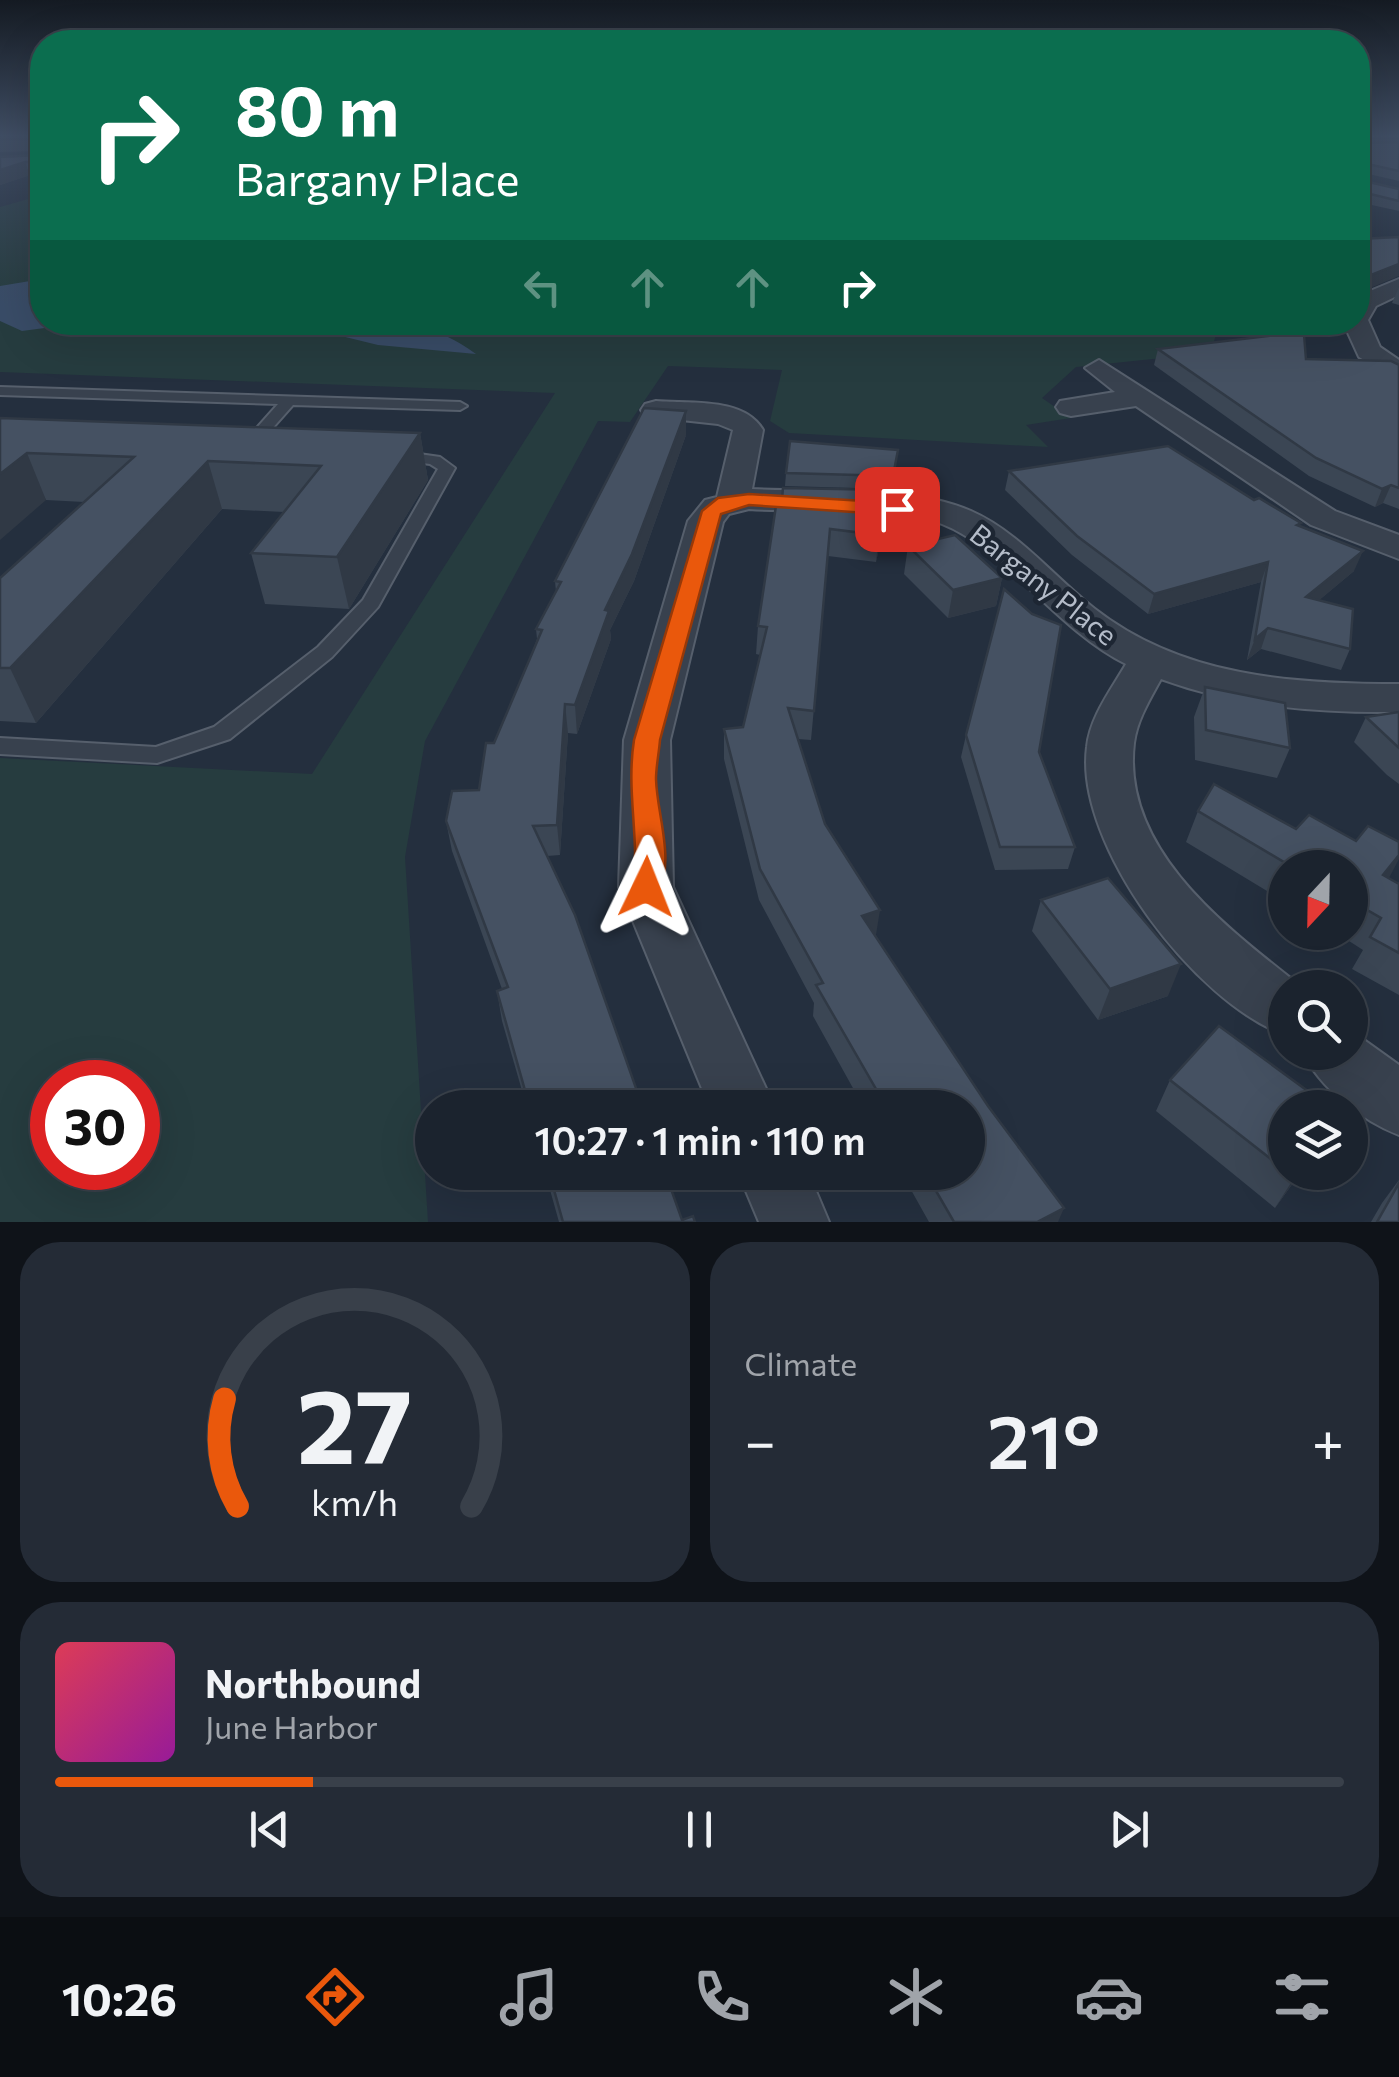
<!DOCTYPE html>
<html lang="en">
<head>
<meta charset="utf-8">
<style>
  :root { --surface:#1b232e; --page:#242b36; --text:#f1f3f6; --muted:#a0a4aa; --line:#39404a; --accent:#ea580c }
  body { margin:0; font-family:Commissioner,sans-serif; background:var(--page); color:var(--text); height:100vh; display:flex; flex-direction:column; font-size:38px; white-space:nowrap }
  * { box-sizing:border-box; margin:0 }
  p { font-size:32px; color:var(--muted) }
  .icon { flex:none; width:55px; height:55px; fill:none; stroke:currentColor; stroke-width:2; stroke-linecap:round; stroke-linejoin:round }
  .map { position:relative; height:1222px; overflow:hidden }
  .details { display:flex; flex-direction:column; gap:20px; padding:20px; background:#0f1319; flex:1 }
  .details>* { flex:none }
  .guide { position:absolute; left:30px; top:30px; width:1340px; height:305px; border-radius:40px; box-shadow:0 10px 40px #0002,0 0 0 2px var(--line); background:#0b6e4f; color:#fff; overflow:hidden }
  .needle { width:65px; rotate:202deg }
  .tools { position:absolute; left:1268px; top:850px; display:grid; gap:20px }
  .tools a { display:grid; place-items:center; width:100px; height:100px; border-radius:50%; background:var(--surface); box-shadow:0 10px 40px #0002,0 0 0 2px var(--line); font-size:50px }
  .speed { position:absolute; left:30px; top:1060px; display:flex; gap:20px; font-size:50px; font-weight:700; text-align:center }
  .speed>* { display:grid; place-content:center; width:130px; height:130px; border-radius:50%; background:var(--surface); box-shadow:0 10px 40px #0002,0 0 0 2px var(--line); line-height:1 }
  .speed .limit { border:15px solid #d22; background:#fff; color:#111 }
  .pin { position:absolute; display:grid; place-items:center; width:85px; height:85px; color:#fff; margin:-42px; border-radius:20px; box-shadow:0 5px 15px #0006 }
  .me { position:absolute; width:110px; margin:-55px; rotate:2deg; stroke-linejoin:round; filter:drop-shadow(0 0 8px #0008) }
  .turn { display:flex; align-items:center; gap:35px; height:210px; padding:0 40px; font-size:45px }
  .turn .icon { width:130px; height:130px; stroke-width:2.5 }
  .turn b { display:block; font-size:70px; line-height:85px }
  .lanes { display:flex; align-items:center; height:95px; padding:0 40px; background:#0003; justify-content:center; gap:50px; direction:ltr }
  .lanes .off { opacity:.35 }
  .big { font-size:75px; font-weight:600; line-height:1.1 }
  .details .widget { flex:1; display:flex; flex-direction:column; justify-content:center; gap:15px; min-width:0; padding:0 35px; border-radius:40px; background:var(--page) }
  .details .dial { align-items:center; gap:0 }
  .dial svg { height:260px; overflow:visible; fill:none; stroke:var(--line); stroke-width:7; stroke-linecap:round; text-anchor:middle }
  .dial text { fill:var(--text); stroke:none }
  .song { display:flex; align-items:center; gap:30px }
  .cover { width:120px; height:120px; border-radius:15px; background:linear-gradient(135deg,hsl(350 70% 55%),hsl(300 70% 35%)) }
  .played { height:10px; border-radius:5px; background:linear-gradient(90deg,var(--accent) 20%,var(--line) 20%) }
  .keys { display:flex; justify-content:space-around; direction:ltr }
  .heat { display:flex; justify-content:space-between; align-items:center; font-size:55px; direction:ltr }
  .details .tiles { flex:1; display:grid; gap:20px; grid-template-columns:1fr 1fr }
  .widget:last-child { grid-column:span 2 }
  .trip { position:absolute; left:415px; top:1090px; width:570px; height:100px; border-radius:50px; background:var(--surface); box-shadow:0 10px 40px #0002,0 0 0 2px var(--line); font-weight:600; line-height:100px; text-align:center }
  .dock { display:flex; height:160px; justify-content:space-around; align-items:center; background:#0b0e12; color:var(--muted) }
  .dock .icon { width:70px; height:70px }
  .dock .current { color:var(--accent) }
  .dock b { font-size:45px; color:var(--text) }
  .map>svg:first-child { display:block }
  .green { fill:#263c3f; fill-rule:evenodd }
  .water { fill:#394c67 }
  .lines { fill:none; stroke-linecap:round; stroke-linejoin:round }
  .lane-casing { stroke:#565f6c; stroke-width:4 }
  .street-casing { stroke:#565f6c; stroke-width:4 }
  .lane { fill:#38414e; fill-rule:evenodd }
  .street { fill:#38414e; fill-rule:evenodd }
  .wall { fill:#3b4654 }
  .shaded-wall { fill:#303945 }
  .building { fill:#455162; stroke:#303945; stroke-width:2.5 }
  .route { fill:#ea580c; stroke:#983908; stroke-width:2.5 }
  .labels { text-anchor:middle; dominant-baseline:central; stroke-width:9; stroke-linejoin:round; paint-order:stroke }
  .street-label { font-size:28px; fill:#b4bcc9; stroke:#1d2633 }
</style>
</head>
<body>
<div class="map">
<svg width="1399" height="1222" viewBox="0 0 1399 1222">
  <rect width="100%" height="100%" fill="#242f3e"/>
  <!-- green -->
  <path class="green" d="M 42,195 L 42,322 L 1220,323 L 1210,353 L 1076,367 L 1042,398 L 1071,418 L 1026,425 L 1048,447 L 789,433 L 770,421 L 782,370 L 668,366 L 630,422 L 598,421 L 425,741 L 405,857 L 428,1222 L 0,1222 L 0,758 L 312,774 L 555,393 L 0,372 L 0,207 ZM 52,1082 L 138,1082 L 138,1168 L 52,1168 Z"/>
  <!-- water -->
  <g class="water">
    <path d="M 42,279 L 42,322 L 82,323 L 22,331 L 0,321 L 0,286 Z"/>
    <path d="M 288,323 C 360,322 415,309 476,354 L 378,345 Z"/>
  </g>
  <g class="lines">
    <defs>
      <g id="lane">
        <path d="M 0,387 L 460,402 L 467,406 L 460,410 L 293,405 L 262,440 L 268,446 L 260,451 L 245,441 L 278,404 L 0,395 Z"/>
        <path d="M 398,451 L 440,457 L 455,468 L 378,607 L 332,657 L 230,739 L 157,763 L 0,754 L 0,738 L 156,747 L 214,727 L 318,647 L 363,600 L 438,469 L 430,464 L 392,459 L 390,456 Z"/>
      </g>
      <g id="street">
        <path d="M 1399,137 L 1399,147 L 1358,148 L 1358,138 Z"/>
        <path d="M 1399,279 L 1399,295 L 1376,306 L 1368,320 L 1380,347 L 1399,360 L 1399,381 L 1359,357 L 1343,322 L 1358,322 L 1358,296 Z"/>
        <path d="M 1099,360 L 1335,511 L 1399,535 L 1399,559 L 1311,525 L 1136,406 L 1071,416 L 1060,413 L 1056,407 L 1060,401 L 1115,392 L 1085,368 Z"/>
        <path d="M 656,401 C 690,404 744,397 763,430 L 752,489 C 822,493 905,483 971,511 C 1019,532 1055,578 1095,609 C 1182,677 1293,684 1399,684 L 1399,712 C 1318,713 1237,707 1161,679 C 1150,699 1137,720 1134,743 C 1121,851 1229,929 1303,988 L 1285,988 L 1285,1035 C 1196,1003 1074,845 1087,747 C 1090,717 1111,690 1126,664 C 1057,630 1004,548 942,524 C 890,504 806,513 749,509 L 729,514 L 723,522 L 670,740 L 673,887 L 775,1108 L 710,1108 L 619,887 L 624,740 L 688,521 L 705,500 L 717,497 L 733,430 L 718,424 L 645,416 L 641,410 L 645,404 Z"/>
        <path d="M 1350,1030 L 1399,1065 L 1399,1135 C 1363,1121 1319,1088 1303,1052 L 1350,1052 Z"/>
        <path d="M 738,1172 L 808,1172 L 829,1222 L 759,1222 Z"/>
      </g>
    </defs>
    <!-- lane casing -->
    <use href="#lane" class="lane-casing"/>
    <!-- street casing -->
    <use href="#street" class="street-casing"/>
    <!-- lane -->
    <use href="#lane" class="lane"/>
    <!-- street -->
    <use href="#street" class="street"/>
  </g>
  <!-- wall -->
  <g class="wall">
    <path d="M 0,137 L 42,137 L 42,175 L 30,175 L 0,185 L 0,157 L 38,155 L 38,151 L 0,152 Z"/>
    <path d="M 1358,140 L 1361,143 L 1399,142 L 1399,181 L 1360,172 L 1360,180 L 1399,189 L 1399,211 L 1358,202 Z"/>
    <path d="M 1399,287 L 1399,305 L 1392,303 Z"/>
    <path d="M 1249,322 L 1304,322 L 1306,359 L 1399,365 L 1399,509 L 1383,503 L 1375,507 L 1309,476 L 1154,365 L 1158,349 L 1256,338 L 1247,330 Z"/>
    <path d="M 0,418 L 420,433 L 428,480 L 349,609 L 265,604 L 251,553 L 284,512 L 222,509 L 36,723 L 0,721 L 0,578 L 84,502 L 46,500 Z"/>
    <path d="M 686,435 L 634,581 L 610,630 L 611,639 L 577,734 L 568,733 L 560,855 L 547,856 L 643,1108 L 527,1108 L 502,1021 L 497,991 L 502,989 L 452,851 L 446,821 L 479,790 L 537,639 L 536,629 L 556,592 L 555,581 Z"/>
    <path d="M 898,450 L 891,489 L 785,486 L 786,473 Z"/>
    <path d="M 1009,471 L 1254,500 L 1300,526 L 1354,571 L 1319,600 L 1350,649 L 1341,670 L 1261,649 L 1247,660 L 1261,582 L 1148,614 L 1072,555 L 1005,490 Z"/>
    <path d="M 782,499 L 886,516 L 876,562 L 828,556 L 811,740 L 798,739 L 825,824 L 876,936 L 1058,1222 L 929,1222 L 901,1172 L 968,1172 L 968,1108 L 864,1108 L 813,1016 L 814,1003 L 759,900 L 724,759 L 724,729 L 743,727 L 760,655 L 756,654 L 758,626 Z"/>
    <path d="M 908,546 L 1002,578 L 996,606 L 948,618 L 904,574 Z"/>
    <path d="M 1205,687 L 1290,748 L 1277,778 L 1195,760 L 1194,717 Z"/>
    <path d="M 1399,712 L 1399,784 L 1387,775 L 1354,742 L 1366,717 Z"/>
    <path d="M 966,735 L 1039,752 L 1075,847 L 1068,869 L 995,870 L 961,757 Z"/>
    <path d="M 1198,811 L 1296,829 L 1399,884 L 1399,995 L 1352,969 L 1363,950 L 1335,932 L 1350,932 L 1350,868 L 1285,868 L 1285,902 L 1186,842 Z"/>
    <path d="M 1041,900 L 1168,996 L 1098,1020 L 1032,931 Z"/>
    <path d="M 1170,1080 L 1285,1108 L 1285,1172 L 1301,1172 L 1275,1208 L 1156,1111 Z"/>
    <path d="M 545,1172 L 665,1172 L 682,1220 L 695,1222 L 559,1222 Z"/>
    <path d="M 1399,1180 L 1399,1222 L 1371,1222 L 1382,1203 Z"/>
  </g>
  <!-- shaded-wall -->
  <g class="shaded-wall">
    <path d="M 25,162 L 30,175 L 0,185 L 0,170 Z"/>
    <path d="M 1399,264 L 1399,276 L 1358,293 L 1361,279 Z"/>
    <path d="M 686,411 L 686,435 L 634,581 L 610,630 L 611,639 L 577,734 L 575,705 L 605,610 Z"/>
    <path d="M 420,433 L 428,480 L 349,609 L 337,557 Z"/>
    <path d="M 27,453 L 46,500 L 0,540 L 0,474 Z"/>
    <path d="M 208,461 L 222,509 L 36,723 L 10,668 Z"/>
    <path d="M 1391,485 L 1383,503 L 1375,507 L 1382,489 Z"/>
    <path d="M 889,490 L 886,516 L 876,562 L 879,535 Z"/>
    <path d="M 1363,551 L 1354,571 L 1298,618 L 1306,597 Z"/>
    <path d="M 1268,562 L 1261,582 L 1148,614 L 1154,594 Z"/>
    <path d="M 1002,578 L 996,606 L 948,618 L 953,590 Z"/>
    <path d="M 1268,628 L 1261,649 L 1247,660 L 1255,639 Z"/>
    <path d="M 565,704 L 568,733 L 560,855 L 557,825 Z"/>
    <path d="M 1399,855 L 1399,859 L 1389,878 L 1383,875 Z"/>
    <path d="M 880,910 L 875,941 L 862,916 Z"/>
    <path d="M 1181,964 L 1168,996 L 1098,1020 L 1110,989 Z"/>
    <path d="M 1298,1172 L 1301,1172 L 1275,1208 L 1294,1178 Z"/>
    <path d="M 1064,1208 L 1058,1222 L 1037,1222 Z"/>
  </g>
  <!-- building -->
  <g class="building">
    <path d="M 0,137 L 42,137 L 42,162 L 25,162 L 0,170 L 0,157 L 38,155 L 40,139 L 0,140 Z"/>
    <path d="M 1358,140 L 1361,143 L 1399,142 L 1399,171 L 1359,162 L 1360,180 L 1399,189 L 1399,201 L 1358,191 Z"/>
    <path d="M 1399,237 L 1399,264 L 1361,279 L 1358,278 L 1358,239 Z"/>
    <path d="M 1262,322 L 1303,322 L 1306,359 L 1391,361 L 1399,365 L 1399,488 L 1391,485 L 1382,489 L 1316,458 L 1158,349 L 1277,335 Z"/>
    <path d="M 644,408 L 686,411 L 632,554 L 605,610 L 609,611 L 575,705 L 565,704 L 557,825 L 533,826 L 575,915 L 643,1108 L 530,1108 L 497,991 L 508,987 L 446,821 L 452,791 L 479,790 L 486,743 L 494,743 L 542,630 L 536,629 L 561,582 L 555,581 Z"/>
    <path d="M 0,418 L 420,433 L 337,557 L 251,553 L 321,466 L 208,461 L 10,668 L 0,668 L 0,578 L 134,457 L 27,453 L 0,474 Z"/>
    <path d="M 790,441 L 898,450 L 893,476 L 786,473 Z"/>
    <path d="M 1168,446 L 1254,500 L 1259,498 L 1301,523 L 1297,525 L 1363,551 L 1306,597 L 1353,609 L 1350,649 L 1268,628 L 1255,639 L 1268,562 L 1154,594 L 1077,536 L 1009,471 Z"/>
    <path d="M 783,488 L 889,490 L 879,535 L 830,529 L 814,711 L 788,708 L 825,824 L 880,910 L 862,916 L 988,1106 L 1064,1208 L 1037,1222 L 954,1222 L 925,1172 L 968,1172 L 968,1108 L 887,1108 L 816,985 L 823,983 L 760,869 L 724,729 L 743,727 L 767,627 L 758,626 L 777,499 L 782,499 Z"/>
    <path d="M 955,535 L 1002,578 L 953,590 L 908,546 Z"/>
    <path d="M 1004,589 L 1032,614 L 1061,625 L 1039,752 L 1075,847 L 1000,847 L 966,735 Z"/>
    <path d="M 1205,687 L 1285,703 L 1290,748 L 1206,730 Z"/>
    <path d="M 1399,712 L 1399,748 L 1366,717 Z"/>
    <path d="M 1214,784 L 1296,829 L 1309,815 L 1356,841 L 1368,826 L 1399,842 L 1399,855 L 1383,875 L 1399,884 L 1399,953 L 1370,937 L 1381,918 L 1350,900 L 1350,868 L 1294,868 L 1198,811 Z"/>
    <path d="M 1108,878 L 1181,964 L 1110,989 L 1041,900 Z"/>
    <path d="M 1219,1026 L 1331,1108 L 1285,1108 L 1285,1170 L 1170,1080 Z"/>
    <path d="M 549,1172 L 665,1172 L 682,1220 L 693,1216 L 695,1222 L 563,1222 Z"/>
    <path d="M 1399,1183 L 1399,1222 L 1377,1222 Z"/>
  </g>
  <!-- sky -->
  <linearGradient id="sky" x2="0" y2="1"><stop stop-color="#141a22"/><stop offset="0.44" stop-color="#3f4d63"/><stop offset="1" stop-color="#3f4d63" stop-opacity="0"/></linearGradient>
  <rect width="1399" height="308" fill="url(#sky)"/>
  <!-- route -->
  <path class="route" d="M 749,494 L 897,503 L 907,509 L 897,515 L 749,505 L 721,514 L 660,740 C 659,753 656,767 656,779 C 657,816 676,861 657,896 L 646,899 L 636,896 C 628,881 636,866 635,850 C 634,812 628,778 634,740 L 702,511 L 718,498 Z"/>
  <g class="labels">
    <!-- street labels -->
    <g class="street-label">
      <text transform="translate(1044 584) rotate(38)">Bargany Place</text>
    </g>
  </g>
</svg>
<div class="tools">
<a><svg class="needle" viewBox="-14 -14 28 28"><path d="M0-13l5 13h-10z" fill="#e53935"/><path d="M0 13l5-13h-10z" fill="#a0a4aa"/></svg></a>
<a><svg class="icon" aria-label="search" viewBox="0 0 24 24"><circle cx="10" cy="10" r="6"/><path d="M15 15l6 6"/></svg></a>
<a><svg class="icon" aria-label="layers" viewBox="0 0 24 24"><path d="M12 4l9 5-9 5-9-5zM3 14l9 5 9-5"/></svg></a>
</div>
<div class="speed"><div class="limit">30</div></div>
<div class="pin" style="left:897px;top:509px;background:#d93025"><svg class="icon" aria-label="arrive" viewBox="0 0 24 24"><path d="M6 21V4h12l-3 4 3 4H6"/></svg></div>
<svg class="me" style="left:646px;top:887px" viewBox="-20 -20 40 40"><path d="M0-17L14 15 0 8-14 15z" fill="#ea580c" stroke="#fff" stroke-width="4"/></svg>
<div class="trip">10:27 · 1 min · 110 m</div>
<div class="guide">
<div class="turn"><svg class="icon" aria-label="right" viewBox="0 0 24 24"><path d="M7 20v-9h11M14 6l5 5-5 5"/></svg><div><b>80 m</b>Bargany Place</div></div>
<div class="lanes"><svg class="icon off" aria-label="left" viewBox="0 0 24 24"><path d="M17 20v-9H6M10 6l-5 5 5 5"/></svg><svg class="icon off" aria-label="ahead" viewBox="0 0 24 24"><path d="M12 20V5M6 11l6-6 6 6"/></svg><svg class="icon off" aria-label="ahead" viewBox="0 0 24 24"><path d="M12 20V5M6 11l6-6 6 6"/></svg><svg class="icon" aria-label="right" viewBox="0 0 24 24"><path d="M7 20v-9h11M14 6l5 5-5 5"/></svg></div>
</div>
</div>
<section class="details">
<div class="tiles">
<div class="widget dial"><svg viewBox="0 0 100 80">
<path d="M14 69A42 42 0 1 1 86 69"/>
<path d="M14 69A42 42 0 0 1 10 36" stroke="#ea580c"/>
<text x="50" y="56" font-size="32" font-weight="700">27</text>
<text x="50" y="72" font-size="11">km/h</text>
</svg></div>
<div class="widget"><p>Climate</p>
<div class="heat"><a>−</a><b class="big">21°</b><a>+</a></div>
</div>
<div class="widget">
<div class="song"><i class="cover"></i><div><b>Northbound</b><p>June Harbor</p></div></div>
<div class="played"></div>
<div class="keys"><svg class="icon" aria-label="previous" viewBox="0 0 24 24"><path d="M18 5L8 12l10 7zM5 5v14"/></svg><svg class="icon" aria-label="pause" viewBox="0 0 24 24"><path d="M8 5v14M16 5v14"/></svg><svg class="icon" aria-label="next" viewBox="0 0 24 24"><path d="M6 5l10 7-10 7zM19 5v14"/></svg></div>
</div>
</div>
</section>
<nav class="dock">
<b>10:26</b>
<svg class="icon current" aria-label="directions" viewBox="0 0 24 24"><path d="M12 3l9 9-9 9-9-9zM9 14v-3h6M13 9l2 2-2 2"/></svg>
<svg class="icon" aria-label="music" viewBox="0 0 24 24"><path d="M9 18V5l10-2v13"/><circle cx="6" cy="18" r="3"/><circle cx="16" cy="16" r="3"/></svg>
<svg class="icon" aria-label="phone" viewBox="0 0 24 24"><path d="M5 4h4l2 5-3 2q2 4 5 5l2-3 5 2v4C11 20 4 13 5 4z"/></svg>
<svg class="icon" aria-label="climate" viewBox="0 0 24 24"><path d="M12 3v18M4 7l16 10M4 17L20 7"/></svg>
<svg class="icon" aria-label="car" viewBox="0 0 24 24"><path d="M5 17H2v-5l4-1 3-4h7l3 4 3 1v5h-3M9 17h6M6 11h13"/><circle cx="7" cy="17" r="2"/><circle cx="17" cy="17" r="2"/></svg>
<svg class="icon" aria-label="filters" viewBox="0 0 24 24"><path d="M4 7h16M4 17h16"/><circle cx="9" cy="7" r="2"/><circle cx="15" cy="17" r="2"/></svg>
</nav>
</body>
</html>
